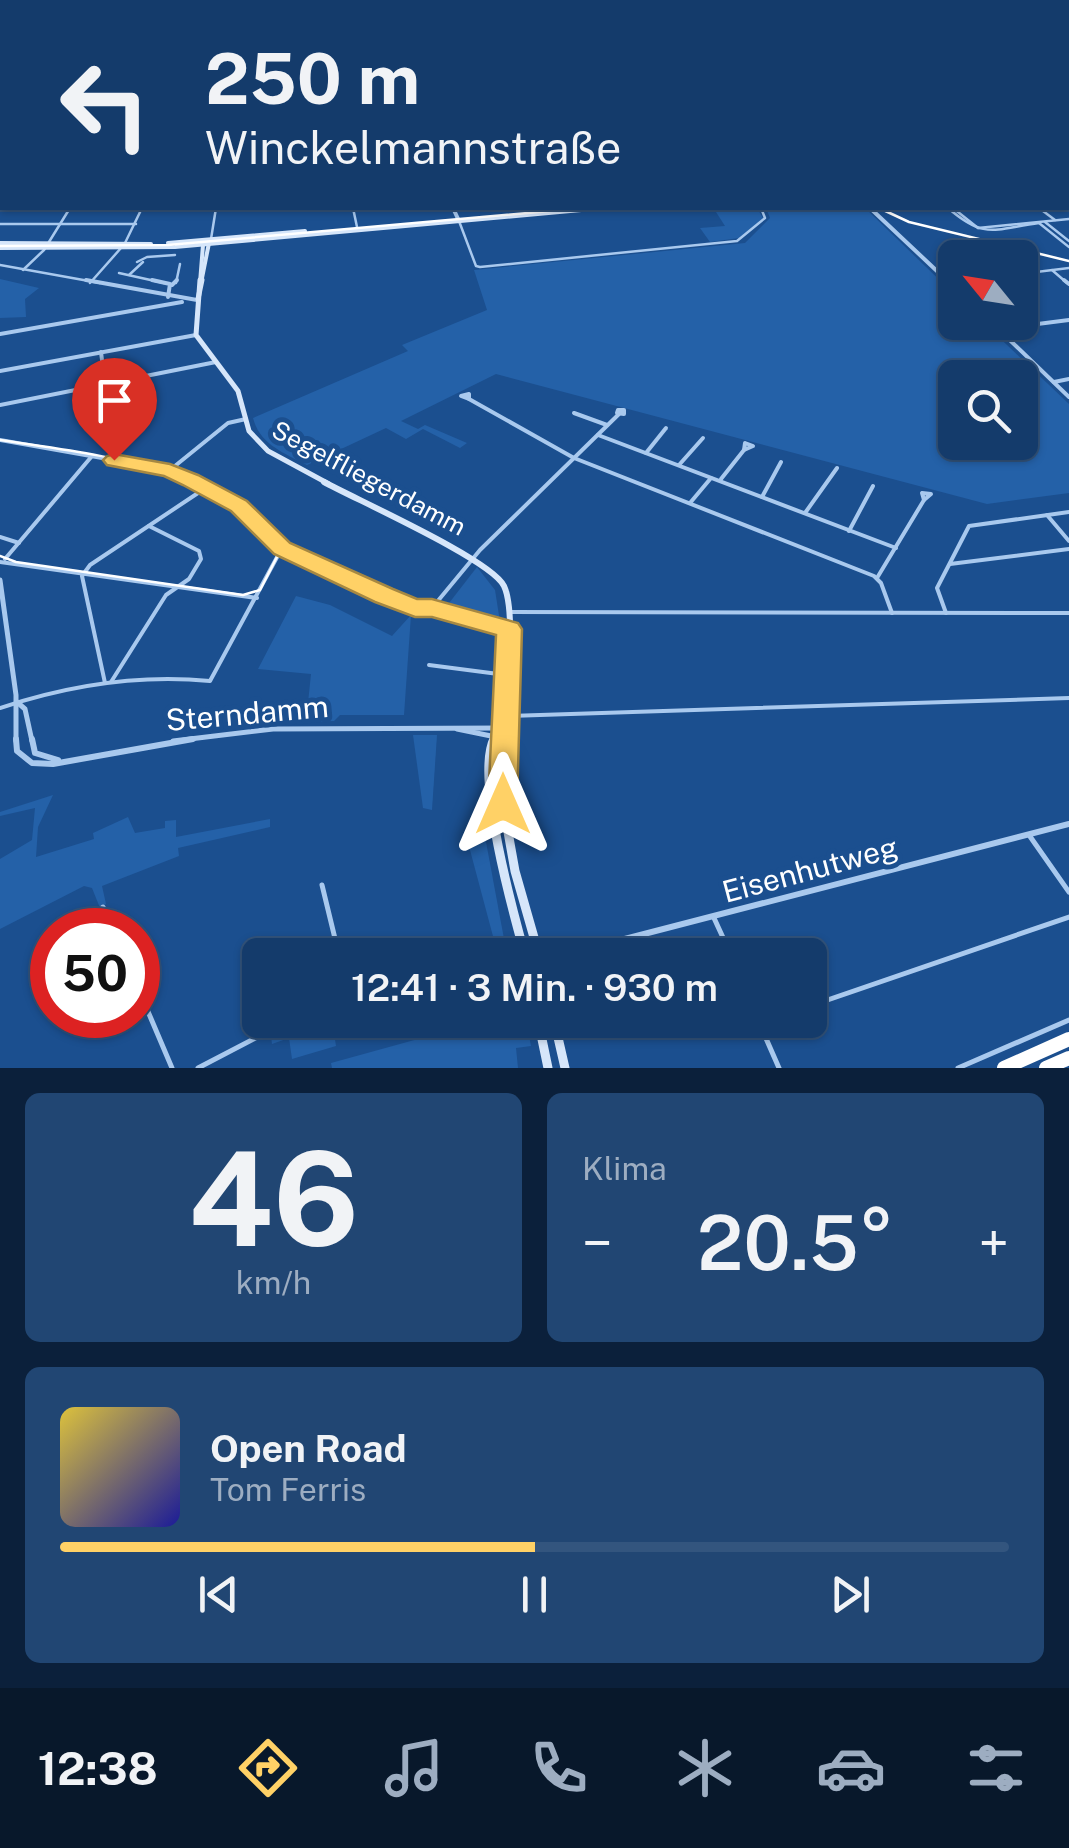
<!DOCTYPE html>
<html lang="de">
<head>
<meta charset="utf-8">
<style>
  :root { --surface:#143b6b; --page:#214673; --text:#f1f3f6; --muted:#9dadc1; --line:#33557e; --accent:#ffd166 }
  body { margin:0; font-family:"Public Sans",sans-serif; background:var(--page); color:var(--text); height:100vh; display:flex; flex-direction:column; font-size:38px; white-space:nowrap }
  * { box-sizing:border-box; margin:0 }
  p { font-size:32px; color:var(--muted) }
  .icon { flex:none; width:55px; height:55px; fill:none; stroke:currentColor; stroke-width:2; stroke-linecap:round; stroke-linejoin:round }
  .map { position:relative; height:1068px; overflow:hidden }
  .panel { display:flex; flex-direction:column; gap:25px; padding:25px; background:#0b203b; flex:1 }
  .panel>* { flex:none }
  .banner { position:absolute; left:0px; top:0px; width:1070px; height:210px; box-shadow:0 2px 8px #0004,0 0 0 2px var(--line); background:#143b6b; color:var(--text); overflow:hidden }
  .needle { width:65px; rotate:300deg }
  .fabs { position:absolute; left:938px; top:240px; display:grid; gap:20px }
  .fabs a { display:grid; place-items:center; width:100px; height:100px; border-radius:15px; background:var(--surface); box-shadow:0 2px 8px #0004,0 0 0 2px var(--line); font-size:50px }
  .speed { position:absolute; left:30px; top:908px; display:flex; gap:20px; font-size:50px; font-weight:700; text-align:center }
  .speed>* { display:grid; place-content:center; width:130px; height:130px; border-radius:50%; background:var(--surface); box-shadow:0 2px 8px #0004,0 0 0 2px var(--line); line-height:1 }
  .speed .limit { border:15px solid #d22; background:#fff; color:#111 }
  .pin { position:absolute; display:grid; place-items:center; width:85px; height:85px; color:#fff; margin:-102px -42px; border-radius:50% 50% 50% 0; rotate:-45deg; box-shadow:0 0 10px #0007 }
  .pin .icon { rotate:45deg }
  .me { position:absolute; width:110px; margin:-55px; rotate:0deg; stroke-linejoin:round; filter:drop-shadow(0 0 8px #0008) }
  .turn { display:flex; align-items:center; gap:35px; height:210px; padding:0 40px; font-size:45px }
  .turn .icon { width:130px; height:130px; stroke-width:2.5 }
  .turn b { display:block; font-size:70px; line-height:85px }
  .big { font-size:75px; font-weight:600; line-height:1.1 }
  .panel .card { flex:1; display:flex; flex-direction:column; justify-content:center; gap:15px; min-width:0; padding:0 35px; border-radius:15px; background:var(--page) }
  .panel .dial { align-items:center; gap:0 }
  .dial b { font-size:130px; line-height:1 }
  .song { display:flex; align-items:center; gap:30px }
  .cover { width:120px; height:120px; border-radius:15px; background:linear-gradient(135deg,hsl(50 70% 55%),hsl(240 70% 35%)) }
  .played { height:10px; border-radius:5px; background:linear-gradient(90deg,var(--accent) 50%,var(--line) 50%) }
  .keys { display:flex; justify-content:space-around; direction:ltr }
  .heat { display:flex; justify-content:space-between; align-items:center; font-size:55px; direction:ltr }
  .panel .tiles { flex:1; display:grid; gap:25px; grid-template-columns:1fr 1fr }
  .card:last-child { grid-column:span 2 }
  .trip { position:absolute; left:242px; top:938px; width:585px; height:100px; border-radius:15px; background:var(--surface); box-shadow:0 2px 8px #0004,0 0 0 2px var(--line); font-weight:600; line-height:100px; text-align:center }
  .menu { display:flex; height:160px; justify-content:space-around; align-items:center; background:#08182b; color:var(--muted) }
  .menu .icon { width:70px; height:70px }
  .menu .active { color:var(--accent) }
  .menu b { font-size:45px; color:var(--text) }
  .map>svg:first-child { display:block }
  .green { fill:#2461a8; fill-rule:evenodd }
  .lines { fill:none; stroke-linecap:round; stroke-linejoin:round }
  .minor-far2 { stroke:#a9c9ee; stroke-width:2.5 }
  .minor-far1 { stroke:#a9c9ee; stroke-width:4 }
  .minor { stroke:#a9c9ee; stroke-width:5 }
  .tertiary-far3 { stroke:#a9c9ee; stroke-width:2.5 }
  .tertiary-far2 { stroke:#a9c9ee; stroke-width:4 }
  .tertiary-far1 { stroke:#a9c9ee; stroke-width:5 }
  .tertiary { stroke:#a9c9ee; stroke-width:6 }
  .secondary-far3 { stroke:#d6e6fa; stroke-width:4 }
  .secondary-far2 { stroke:#d6e6fa; stroke-width:5 }
  .secondary-far1 { stroke:#d6e6fa; stroke-width:6 }
  .secondary { stroke:#d6e6fa; stroke-width:9 }
  .motorway { stroke:#fff; stroke-width:14 }
  .tram { stroke:#fff; stroke-width:2.5 }
  .route { fill:#ffd166; stroke:#a68842; stroke-width:2.5 }
  .labels { text-anchor:middle; dominant-baseline:central; stroke-width:10; stroke-linejoin:round; paint-order:stroke }
  .street-label { font-size:25px; fill:#fff; stroke:#1b4f8f }
  .near-street-label { font-size:30px; fill:#fff; stroke:#1b4f8f }
</style>
</head>
<body>
<div class="map">
<svg width="1069" height="1068" viewBox="0 0 1069 1068">
  <rect width="100%" height="100%" fill="#1b4f8f"/>
  <!-- green -->
  <g class="green">
    <path d="M 735,208 L 757,208 L 763,218 L 739,238 L 710,242 L 700,228 L 725,226 L 716,212 L 736,211 Z"/>
    <path d="M 766,208 L 865,208 L 955,295 L 955,322 L 984,323 L 1069,404 L 1069,493 L 987,504 L 496,374 L 401,421 L 418,429 L 425,425 L 467,443 L 460,448 L 423,429 L 406,439 L 386,428 L 307,465 C 285,453 260,445 253,418 L 408,351 L 402,345 L 487,310 L 474,270 L 745,243 L 770,218 ZM 955,378 L 1020,378 L 1020,442 L 955,442 Z"/>
    <path d="M 0,279 L 39,288 L 25,299 L 26,317 L 0,318 Z"/>
    <path d="M 477,567 L 495,590 L 500,622 L 446,607 Z"/>
    <path d="M 296,596 L 330,605 L 392,636 L 411,615 L 404,715 L 340,715 L 334,721 L 306,722 L 311,674 L 258,669 Z"/>
    <path d="M 413,735 L 437,735 L 432,810 L 423,808 Z"/>
    <path d="M 53,795 L 38,827 L 36,857 L 94,839 L 93,833 L 128,817 L 135,833 L 165,828 L 165,821 L 176,820 L 176,837 L 270,819 L 270,827 L 178,848 L 179,856 L 102,886 L 106,904 L 100,908 L 92,888 L 84,886 L 0,929 L 0,859 L 32,840 L 35,808 L 0,816 L 0,812 Z"/>
    <path d="M 484,831 L 507,955 L 498,955 L 466,835 Z"/>
    <path d="M 310,1020 L 332,1020 L 336,1046 L 292,1059 L 289,1038 L 272,1044 L 271,1036 Z"/>
    <path d="M 487,1020 L 526,1020 L 531,1046 L 516,1048 L 518,1068 L 332,1068 L 331,1063 Z"/>
  </g>
  <g class="lines">
    <!-- minor-far2 -->
    <g class="minor-far2">
      <path d="M 392,0 L 398,2"/>
      <path d="M 452,0 L 486,2"/>
      <path d="M 997,1 L 1014,0"/>
      <path d="M 10,2 L 33,0"/>
      <path d="M 516,2 L 520,0"/>
      <path d="M 900,2 L 986,0"/>
      <path d="M 353,208 L 357,227"/>
      <path d="M 948,208 C 985,240 994,229 1039,223"/>
      <path d="M 953,208 L 978,228"/>
      <path d="M 1039,208 L 1055,220"/>
      <path d="M 215,210 L 244,208"/>
      <path d="M 459,221 L 476,266 L 480,267 L 737,241 L 765,218 L 761,208"/>
      <path d="M 1045,222 L 1069,241"/>
      <path d="M 1039,223 L 1069,247"/>
      <path d="M 0,224 L 136,224"/>
      <path d="M 978,228 L 1069,219"/>
      <path d="M 211,239 L 216,208"/>
      <path d="M 125,243 L 142,208"/>
      <path d="M 137,262 L 147,257 L 175,255"/>
      <path d="M 0,265 L 100,283"/>
      <path d="M 23,270 L 44,250 L 70,208"/>
      <path d="M 1052,270 L 1067,283"/>
      <path d="M 119,273 L 164,283"/>
      <path d="M 1020,274 L 1069,268"/>
      <path d="M 129,275 L 143,262"/>
      <path d="M 90,283 L 121,248"/>
      <path d="M 176,283 L 180,264"/>
    </g>
    <!-- minor-far1 -->
    <g class="minor-far1">
      <path d="M 86,280 L 197,300"/>
      <path d="M 152,280 L 170,284 L 168,297"/>
      <path d="M 1064,280 L 1069,284"/>
      <path d="M 172,285 L 177,280"/>
      <path d="M 999,329 L 1069,320"/>
      <path d="M 0,334 L 182,302"/>
      <path d="M 101,352 L 107,400"/>
      <path d="M 1054,382 L 1069,379"/>
      <path d="M 469,394 L 469,399 L 461,396 Z"/>
      <path d="M 469,399 L 574,458 L 874,576 L 881,583 L 892,613"/>
      <path d="M 0,405 L 216,362"/>
      <path d="M 618,410 L 624,410 L 624,414 L 617,413 Z"/>
      <path d="M 574,413 L 607,425"/>
      <path d="M 598,435 L 896,548"/>
      <path d="M 0,440 L 170,470 L 232,502 L 282,548 L 415,608 L 432,608 L 509,629"/>
      <path d="M 745,443 L 753,446 L 744,450 Z"/>
      <path d="M 646,453 L 666,428"/>
      <path d="M 679,465 L 703,438"/>
      <path d="M 170,470 L 228,423 L 246,419"/>
      <path d="M 721,479 L 744,450"/>
      <path d="M 922,493 L 931,494 L 924,500 Z"/>
      <path d="M 762,497 L 781,462"/>
      <path d="M 690,503 L 711,478"/>
      <path d="M 805,513 L 837,468"/>
      <path d="M 1047,515 L 1069,541"/>
      <path d="M 849,531 L 873,486"/>
      <path d="M 0,537 L 19,543"/>
      <path d="M 5,559 L 92,456"/>
      <path d="M 0,562 L 257,598"/>
      <path d="M 950,564 L 1069,549"/>
      <path d="M 877,578 L 924,500"/>
      <path d="M 432,608 L 480,550 L 619,414"/>
      <path d="M 509,612 L 1069,613"/>
      <path d="M 946,613 L 937,588 L 969,526 L 1069,512"/>
      <path d="M 429,665 L 506,675"/>
      <path d="M 111,682 L 166,595 L 189,579 L 201,559 L 199,551 L 149,526"/>
      <path d="M 105,683 L 82,576 L 90,565 L 204,489"/>
      <path d="M 0,708 C 69,685 137,674 210,681 L 282,548"/>
      <path d="M 509,716 L 1069,698"/>
    </g>
    <!-- minor -->
    <g class="minor">
      <path d="M 1029,835 L 1069,892"/>
      <path d="M 322,885 L 339,955"/>
      <path d="M 103,907 L 113,930"/>
      <path d="M 714,918 L 731,955"/>
      <path d="M 138,988 L 172,1068"/>
      <path d="M 810,1006 L 1069,917"/>
      <path d="M 758,1020 L 779,1068"/>
      <path d="M 198,1068 L 290,1020"/>
      <path d="M 958,1068 L 1069,1020"/>
    </g>
    <!-- tertiary-far3 -->
    <path class="tertiary-far3" d="M 156,2 L 162,0"/>
    <!-- tertiary-far2 -->
    <g class="tertiary-far2">
      <path d="M 453,208 L 459,221"/>
      <path d="M 870,208 L 955,288"/>
      <path d="M 991,322 L 1069,397"/>
      <path d="M 0,371 L 196,335"/>
    </g>
    <!-- tertiary-far1 -->
    <g class="tertiary-far1">
      <path d="M 0,580 L 16,695 L 16,741"/>
      <path d="M 17,702 L 25,709 L 32,741"/>
      <path d="M 457,729 L 496,737"/>
      <path d="M 173,741 L 273,729 L 503,728"/>
    </g>
    <!-- tertiary -->
    <g class="tertiary">
      <path d="M 16,739 L 17,751 L 32,763 L 53,764 L 193,739"/>
      <path d="M 32,739 L 35,753 L 58,760"/>
      <path d="M 563,955 L 1069,824"/>
    </g>
    <!-- secondary-far3 -->
    <g class="secondary-far3">
      <path d="M 378,2 L 388,0"/>
      <path d="M 0,243 L 151,244"/>
      <path d="M 168,243 L 305,231"/>
      <path d="M 0,248 L 175,247 L 603,208"/>
      <path d="M 200,283 L 203,245"/>
      <path d="M 201,283 L 209,243"/>
    </g>
    <!-- secondary-far2 -->
    <g class="secondary-far2">
      <path d="M 200,280 L 196,335 L 238,391 L 249,431 L 268,451 L 329,484"/>
      <path d="M 198,299 L 202,280"/>
    </g>
    <!-- secondary-far1 -->
    <g class="secondary-far1">
      <path d="M 324,482 C 357,500 492,560 504,586 C 517,613 506,708 505,741"/>
      <path d="M 492,741 L 502,729"/>
    </g>
    <!-- secondary -->
    <g class="secondary">
      <path d="M 494,739 C 475,776 513,912 525,955"/>
      <path d="M 505,739 L 503,804 L 515,871 L 539,955"/>
      <path d="M 538,1020 L 548,1068"/>
      <path d="M 554,1020 L 565,1068"/>
    </g>
    <!-- motorway -->
    <g class="motorway">
      <path d="M 1004,1068 L 1069,1039"/>
      <path d="M 1046,1068 L 1069,1058"/>
    </g>
    <!-- tram -->
    <g class="tram">
      <path d="M 157,2 L 162,0"/>
      <path d="M 879,208 L 909,222 L 1069,261"/>
      <path d="M 0,246 L 168,245 L 584,208"/>
      <path d="M 0,440 C 111,457 199,463 282,547 L 260,590 L 243,595 L 16,562 L 0,556"/>
    </g>
  </g>
  <!-- route -->
  <path class="route" d="M 114,454 L 170,464 L 198,475 L 247,501 L 290,543 L 393,589 L 417,599 L 432,599 L 518,623 L 522,629 L 517,804 L 513,812 L 503,816 L 492,812 L 488,804 L 496,635 L 432,617 L 415,617 L 375,602 L 274,554 L 231,511 L 183,485 L 164,476 L 107,465 L 103,460 L 107,456 Z"/>
  <g class="labels">
    <!-- street labels -->
    <g class="street-label">
      <text transform="translate(369 478) rotate(28)">Segelfliegerdamm</text>
    </g>
    <!-- near-street labels -->
    <g class="near-street-label">
      <text transform="translate(247 713) rotate(-5)">Sterndamm</text>
      <text transform="translate(810 869) rotate(-15)">Eisenhutweg</text>
    </g>
  </g>
</svg>
<div class="fabs">
<a><svg class="needle" viewBox="-14 -14 28 28"><path d="M0-13l5 13h-10z" fill="#e53935"/><path d="M0 13l5-13h-10z" fill="#9dadc1"/></svg></a>
<a><svg class="icon" aria-label="search" viewBox="0 0 24 24"><circle cx="10" cy="10" r="6"/><path d="M15 15l6 6"/></svg></a>
</div>
<div class="speed"><div class="limit">50</div></div>
<div class="pin" style="left:114px;top:460px;background:#d93025"><svg class="icon" aria-label="arrive" viewBox="0 0 24 24"><path d="M6 21V4h12l-3 4 3 4H6"/></svg></div>
<svg class="me" style="left:503px;top:804px" viewBox="-20 -20 40 40"><path d="M0-17L14 15 0 8-14 15z" fill="#ffd166" stroke="#fff" stroke-width="4"/></svg>
<div class="trip">12:41 · 3 Min. · 930 m</div>
<div class="banner">
<div class="turn"><svg class="icon" aria-label="left" viewBox="0 0 24 24"><path d="M17 20v-9H6M10 6l-5 5 5 5"/></svg><div><b>250 m</b>Winckelmannstraße</div></div>
</div>
</div>
<section class="panel">
<div class="tiles">
<div class="card dial"><b>46</b><p>km/h</p></div>
<div class="card"><p>Klima</p>
<div class="heat"><a>−</a><b class="big">20.5°</b><a>+</a></div>
</div>
<div class="card">
<div class="song"><i class="cover"></i><div><b>Open Road</b><p>Tom Ferris</p></div></div>
<div class="played"></div>
<div class="keys"><svg class="icon" aria-label="previous" viewBox="0 0 24 24"><path d="M18 5L8 12l10 7zM5 5v14"/></svg><svg class="icon" aria-label="pause" viewBox="0 0 24 24"><path d="M8 5v14M16 5v14"/></svg><svg class="icon" aria-label="next" viewBox="0 0 24 24"><path d="M6 5l10 7-10 7zM19 5v14"/></svg></div>
</div>
</div>
</section>
<nav class="menu">
<b>12:38</b>
<svg class="icon active" aria-label="directions" viewBox="0 0 24 24"><path d="M12 3l9 9-9 9-9-9zM9 14v-3h6M13 9l2 2-2 2"/></svg>
<svg class="icon" aria-label="music" viewBox="0 0 24 24"><path d="M9 18V5l10-2v13"/><circle cx="6" cy="18" r="3"/><circle cx="16" cy="16" r="3"/></svg>
<svg class="icon" aria-label="phone" viewBox="0 0 24 24"><path d="M5 4h4l2 5-3 2q2 4 5 5l2-3 5 2v4C11 20 4 13 5 4z"/></svg>
<svg class="icon" aria-label="climate" viewBox="0 0 24 24"><path d="M12 3v18M4 7l16 10M4 17L20 7"/></svg>
<svg class="icon" aria-label="car" viewBox="0 0 24 24"><path d="M5 17H2v-5l4-1 3-4h7l3 4 3 1v5h-3M9 17h6M6 11h13"/><circle cx="7" cy="17" r="2"/><circle cx="17" cy="17" r="2"/></svg>
<svg class="icon" aria-label="filters" viewBox="0 0 24 24"><path d="M4 7h16M4 17h16"/><circle cx="9" cy="7" r="2"/><circle cx="15" cy="17" r="2"/></svg>
</nav>
</body>
</html>
